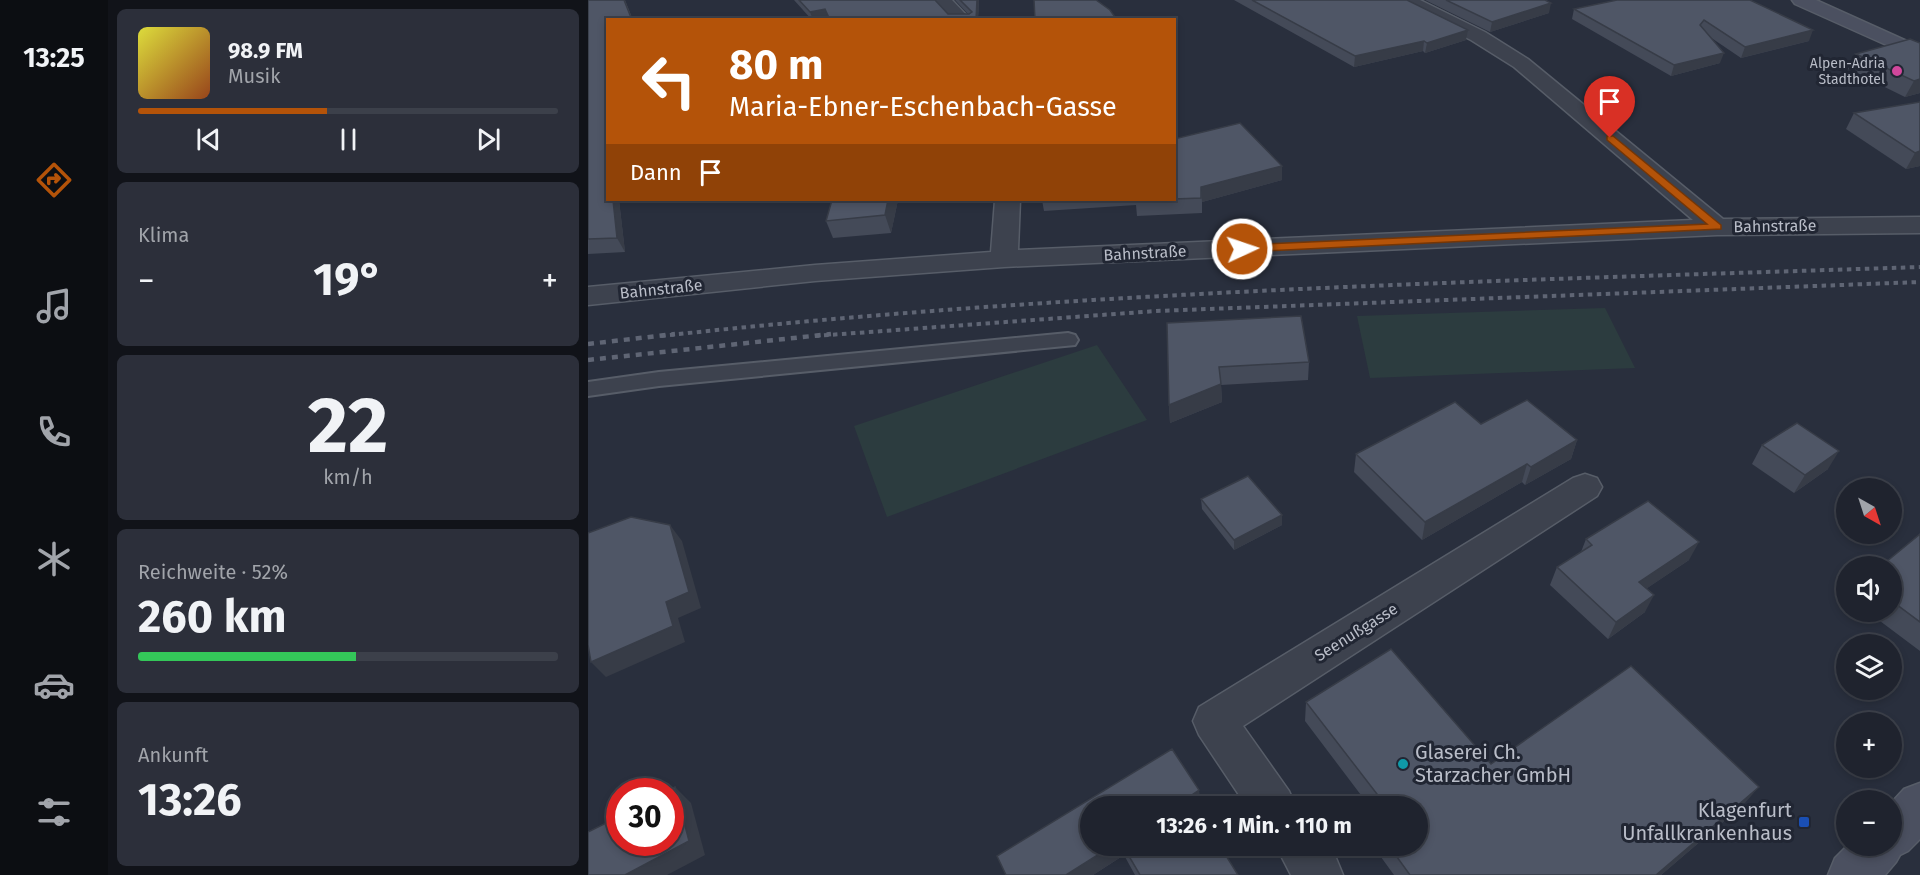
<!DOCTYPE html>
<html lang="de">
<head>
<meta charset="utf-8">
<style>
  :root { --surface:#1f232e; --page:#2c2f3a; --text:#f1f3f6; --muted:#a1a4aa; --line:#3c404a; --accent:#b45309 }
  body { margin:0; font-family:"Fira Sans",sans-serif; background:var(--page); color:var(--text); height:100vh; display:flex; flex-direction:column; font-size:22px; white-space:nowrap }
  * { box-sizing:border-box; margin:0 }
  p { font-size:20px; color:var(--muted) }
  .icon { flex:none; width:33px; height:33px; fill:none; stroke:currentColor; stroke-width:2; stroke-linecap:round; stroke-linejoin:round }
  .map { position:relative; flex:1; overflow:hidden }
  .details { display:flex; flex-direction:column; gap:9px; padding:9px; background:#111319; width:480px }
  .details>* { flex:none }
  .banner { position:absolute; left:18px; top:18px; width:570px; height:183px; border-radius:0px; box-shadow:0 3px 9px #0003,0 0 0 2px var(--line); background:#b45309; color:#fff; overflow:hidden }
  .needle { width:39px; rotate:141deg }
  .tools { position:absolute; left:1248px; top:478px; display:grid; gap:12px }
  .tools a { display:grid; place-items:center; width:66px; height:66px; border-radius:50%; background:var(--surface); box-shadow:0 3px 9px #0003,0 0 0 2px var(--line); font-size:30px }
  .speed { position:absolute; left:18px; top:778px; display:flex; gap:12px; font-size:30px; font-weight:700; text-align:center }
  .speed>* { display:grid; place-content:center; width:78px; height:78px; border-radius:50%; background:var(--surface); box-shadow:0 3px 9px #0003,0 0 0 2px var(--line); line-height:1 }
  .speed .limit { border:9px solid #d22; background:#fff; color:#111 }
  .pin { position:absolute; display:grid; place-items:center; width:51px; height:51px; color:#fff; margin:-62px -26px; border-radius:50% 50% 50% 0; rotate:-45deg; box-shadow:0 0 6px #0007 }
  .pin .icon { rotate:45deg }
  .me { position:absolute; width:66px; margin:-33px; rotate:87deg; stroke-linejoin:round; filter:drop-shadow(0 0 4px #0008) }
  .turn { display:flex; align-items:center; gap:21px; height:126px; padding:0 24px; font-size:27px }
  .turn .icon { width:78px; height:78px; stroke-width:2.5 }
  .turn b { display:block; font-size:42px; line-height:51px }
  .then { display:flex; align-items:center; height:57px; padding:0 24px; background:#0003; gap:12px; font-size:22px }
  .big { font-size:45px; font-weight:700; line-height:1.1 }
  .details .card { flex:1; display:flex; flex-direction:column; justify-content:center; gap:9px; min-width:0; padding:0 21px; border-radius:9px; background:var(--page) }
  .details .dial { align-items:center; gap:0 }
  .dial b { font-size:78px; line-height:1 }
  .song { display:flex; align-items:center; gap:18px }
  .cover { width:72px; height:72px; border-radius:9px; background:linear-gradient(135deg,hsl(60 70% 55%),hsl(20 70% 35%)) }
  .played { height:6px; border-radius:3px; background:linear-gradient(90deg,var(--accent) 45%,var(--line) 45%) }
  .keys { display:flex; justify-content:space-around; direction:ltr }
  .heat { display:flex; justify-content:space-between; align-items:center; font-size:33px; direction:ltr }
  .charge { height:9px; border-radius:4px; background:linear-gradient(90deg,#34c759 52%,var(--line) 0) }
  .trip { position:absolute; left:492px; top:796px; width:348px; height:60px; border-radius:30px; background:var(--surface); box-shadow:0 3px 9px #0003,0 0 0 2px var(--line); font-weight:700; line-height:60px; text-align:center }
  main { display:flex; flex:1; min-height:0 }
  .menu { display:flex; flex-direction:column; width:108px; justify-content:space-around; align-items:center; background:#0c0e12; color:var(--muted) }
  .menu .icon { width:42px; height:42px }
  .menu .selected { color:var(--accent) }
  .menu b { font-size:27px; color:var(--text) }
  .map>svg:first-child { display:block }
  .green { fill:#2c3c3f }
  .lines { fill:none; stroke-linecap:round; stroke-linejoin:round }
  .lane-casing { stroke:#575d68; stroke-width:4 }
  .street-casing { stroke:#575d68; stroke-width:3 }
  .secondary-casing { stroke:#575d68; stroke-width:3 }
  .lane { fill:#3d424e; fill-rule:evenodd }
  .street { fill:#3d424e; fill-rule:evenodd }
  .secondary { fill:#4b5060; fill-rule:evenodd }
  .rail-far1 { stroke:#5f6574; stroke-width:4; stroke-dasharray:4.5 4.5; stroke-linecap:butt }
  .rail { stroke:#5f6574; stroke-width:4.5; stroke-dasharray:6 6; stroke-linecap:butt }
  .wall { fill:#444a58 }
  .shaded-wall { fill:#373c47 }
  .building { fill:#4f5666; stroke:#373c47; stroke-width:1.5 }
  .route { fill:#b45309; stroke:#753606; stroke-width:1.5 }
  .hotel-dot { fill:#d1479c; stroke:#212633; stroke-width:2 }
  .culture-dot { fill:#0f9aa8; stroke:#212633; stroke-width:2 }
  .transit-dot { fill:#1a4fb4; stroke:#212633; stroke-width:2 }
  .labels { text-anchor:middle; dominant-baseline:central; stroke-width:6; stroke-linejoin:round; paint-order:stroke }
  .far-poi-label { font-size:14px; fill:#b9bdc8; stroke:#212633; text-anchor:end }
  .street-label { font-size:16px; fill:#b9bdc8; stroke:#212633 }
  .near-poi-label { font-size:20px; fill:#b9bdc8; stroke:#212633; text-anchor:start }
</style>
</head>
<body>
<main>
<nav class="menu">
<b>13:25</b>
<svg class="icon selected" aria-label="directions" viewBox="0 0 24 24"><path d="M12 3l9 9-9 9-9-9zM9 14v-3h6M13 9l2 2-2 2"/></svg>
<svg class="icon" aria-label="music" viewBox="0 0 24 24"><path d="M9 18V5l10-2v13"/><circle cx="6" cy="18" r="3"/><circle cx="16" cy="16" r="3"/></svg>
<svg class="icon" aria-label="phone" viewBox="0 0 24 24"><path d="M5 4h4l2 5-3 2q2 4 5 5l2-3 5 2v4C11 20 4 13 5 4z"/></svg>
<svg class="icon" aria-label="climate" viewBox="0 0 24 24"><path d="M12 3v18M4 7l16 10M4 17L20 7"/></svg>
<svg class="icon" aria-label="car" viewBox="0 0 24 24"><path d="M5 17H2v-5l4-1 3-4h7l3 4 3 1v5h-3M9 17h6M6 11h13"/><circle cx="7" cy="17" r="2"/><circle cx="17" cy="17" r="2"/></svg>
<svg class="icon" aria-label="filters" viewBox="0 0 24 24"><path d="M4 7h16M4 17h16"/><circle cx="9" cy="7" r="2"/><circle cx="15" cy="17" r="2"/></svg>
</nav>
<section class="details">
<div class="card">
<div class="song"><i class="cover"></i><div><b>98.9 FM</b><p>Musik</p></div></div>
<div class="played"></div>
<div class="keys"><svg class="icon" aria-label="previous" viewBox="0 0 24 24"><path d="M18 5L8 12l10 7zM5 5v14"/></svg><svg class="icon" aria-label="pause" viewBox="0 0 24 24"><path d="M8 5v14M16 5v14"/></svg><svg class="icon" aria-label="next" viewBox="0 0 24 24"><path d="M6 5l10 7-10 7zM19 5v14"/></svg></div>
</div>
<div class="card"><p>Klima</p>
<div class="heat"><a>−</a><b class="big">19°</b><a>+</a></div>
</div>
<div class="card dial"><b>22</b><p>km/h</p></div>
<div class="card"><p>Reichweite · 52%</p><b class="big">260 km</b><div class="charge"></div></div>
<div class="card"><p>Ankunft</p><b class="big">13:26</b></div>
</section>
<div class="map">
<svg width="1332" height="875" viewBox="0 0 1332 875">
  <rect width="100%" height="100%" fill="#292f3d"/>
  <!-- green -->
  <g class="green">
    <path d="M 1017,308 L 1047,368 L 782,378 L 769,316 Z"/>
    <path d="M 509,345 L 559,420 L 299,517 L 266,426 Z"/>
  </g>
  <g class="lines">
    <defs>
      <path id="lane" d="M 480,333 L 487,335 L 490,340 L 487,345 L 71,386 L 0,396 L 0,382 L 71,372 Z"/>
      <g id="street">
        <path d="M 344,0 L 364,0 L 383,20 L 363,20 Z"/>
        <path d="M 808,0 L 832,0 L 897,32 L 940,59 L 1135,219 L 1332,217 L 1332,233 L 1129,235 L 416,267 L 227,281 L 0,305 L 0,287 L 227,265 L 403,252 L 407,200 L 432,200 L 430,250 L 1105,220 L 926,67 L 883,40 L 811,4 Z"/>
        <path d="M 997,474 L 1009,478 L 1014,487 L 1009,496 L 655,726 L 701,791 L 708,807 L 659,807 L 611,735 L 605,721 L 611,707 L 985,478 Z"/>
        <path d="M 688,846 L 739,846 L 748,858 L 755,875 L 703,875 Z"/>
      </g>
      <g id="secondary">
        <path d="M 1204,0 L 1228,0 L 1332,47 L 1332,60 L 1207,4 Z"/>
        <path d="M 1332,783 L 1332,839 L 1320,851 L 1312,855 L 1308,862 L 1297,875 L 1240,875 L 1247,858 L 1259,846 L 1304,846 L 1304,802 L 1316,789 Z"/>
      </g>
    </defs>
    <!-- lane casing -->
    <use href="#lane" class="lane-casing"/>
    <!-- street casing -->
    <use href="#street" class="street-casing"/>
    <!-- secondary casing -->
    <use href="#secondary" class="secondary-casing"/>
    <!-- lane -->
    <use href="#lane" class="lane"/>
    <!-- street -->
    <use href="#street" class="street"/>
    <!-- secondary -->
    <use href="#secondary" class="secondary"/>
    <!-- rail-far1 -->
    <g class="rail-far1">
      <path d="M 73,336 C 491,290 912,281 1332,267"/>
      <path d="M 227,336 L 568,311 L 1332,282"/>
    </g>
    <!-- rail -->
    <g class="rail">
      <path d="M 0,344 L 87,334"/>
      <path d="M 0,360 L 243,334"/>
    </g>
  </g>
  <!-- wall -->
  <g class="wall">
    <path d="M 0,0 L 37,0 L 45,20 L 20,200 L 31,200 L 37,252 L 0,254 Z"/>
    <path d="M 206,0 L 347,0 L 360,14 L 380,14 L 367,0 L 391,0 L 390,20 L 241,20 L 240,17 L 224,20 Z"/>
    <path d="M 646,0 L 819,0 L 878,40 L 837,53 L 835,51 L 766,67 Z"/>
    <path d="M 837,0 L 957,0 L 961,13 L 902,32 Z"/>
    <path d="M 1029,0 L 1221,41 L 1153,58 L 1122,37 L 1132,63 L 1083,76 L 984,19 L 986,9 Z"/>
    <path d="M 1332,43 L 1332,93 L 1317,97 L 1260,69 L 1268,54 Z"/>
    <path d="M 1332,102 L 1332,166 L 1318,169 L 1258,129 L 1266,113 Z"/>
    <path d="M 694,166 L 694,180 L 614,202 L 614,213 L 549,216 L 548,205 L 456,211 L 454,200 L 586,200 Z"/>
    <path d="M 244,200 L 310,200 L 303,233 L 245,238 L 238,221 Z"/>
    <path d="M 579,323 L 721,362 L 720,380 L 633,385 L 634,402 L 582,423 L 581,405 Z"/>
    <path d="M 893,424 L 989,440 L 983,459 L 937,485 L 934,482 L 834,540 L 766,472 L 768,454 Z"/>
    <path d="M 1174,445 L 1240,469 L 1206,493 L 1164,464 Z"/>
    <path d="M 613,499 L 694,525 L 646,550 L 614,509 Z"/>
    <path d="M 1332,534 L 1332,651 L 1280,612 L 1304,612 L 1304,567 Z"/>
    <path d="M 998,539 L 1101,560 L 1059,588 L 1057,612 L 1020,639 L 962,585 L 969,567 L 993,552 Z"/>
    <path d="M 718,702 L 903,764 L 1156,804 L 1073,875 L 806,875 L 785,846 L 830,846 L 830,807 L 782,807 L 717,721 Z"/>
    <path d="M 584,749 L 611,790 L 612,805 L 610,807 L 502,807 L 502,846 L 632,846 L 650,875 L 547,875 L 536,855 L 505,875 L 418,875 L 409,856 Z"/>
  </g>
  <!-- shaded-wall -->
  <g class="shaded-wall">
    <path d="M 389,0 L 391,0 L 390,20 L 388,20 Z"/>
    <path d="M 963,3 L 961,13 L 902,32 L 904,22 Z"/>
    <path d="M 237,9 L 240,17 L 225,20 L 222,12 Z"/>
    <path d="M 880,30 L 878,40 L 837,53 L 839,43 Z"/>
    <path d="M 1225,30 L 1221,41 L 1153,58 L 1157,47 Z"/>
    <path d="M 836,41 L 835,51 L 766,67 L 767,56 Z"/>
    <path d="M 1136,53 L 1132,63 L 1083,76 L 1086,65 Z"/>
    <path d="M 1332,79 L 1332,93 L 1317,97 L 1326,81 Z"/>
    <path d="M 1332,151 L 1332,166 L 1318,169 L 1327,153 Z"/>
    <path d="M 694,166 L 694,180 L 614,202 L 613,187 Z"/>
    <path d="M 25,200 L 31,200 L 37,252 L 29,238 Z"/>
    <path d="M 300,200 L 310,200 L 303,233 L 297,215 Z"/>
    <path d="M 633,384 L 634,402 L 582,423 L 581,405 Z"/>
    <path d="M 989,440 L 983,459 L 937,485 L 943,467 Z"/>
    <path d="M 1251,451 L 1240,469 L 1206,493 L 1217,475 Z"/>
    <path d="M 939,464 L 934,482 L 834,540 L 837,522 Z"/>
    <path d="M 694,515 L 694,525 L 646,550 L 646,540 Z"/>
    <path d="M 82,525 L 94,541 L 113,608 L 90,618 L 97,642 L 18,677 L 3,662 L 78,602 Z"/>
    <path d="M 1111,542 L 1101,560 L 1043,599 L 1051,582 Z"/>
    <path d="M 1066,595 L 1057,612 L 1020,639 L 1028,622 Z"/>
    <path d="M 87,787 L 103,803 L 117,855 L 79,875 L 37,875 Z"/>
    <path d="M 1171,787 L 1156,804 L 1073,875 L 1068,875 Z"/>
    <path d="M 611,790 L 612,805 L 610,807 L 602,807 L 601,797 Z"/>
    <path d="M 524,846 L 534,846 L 536,855 L 505,875 L 478,875 Z"/>
  </g>
  <!-- building -->
  <g class="building">
    <path d="M 0,0 L 36,0 L 44,20 L 20,20 L 20,200 L 25,200 L 29,238 L 0,239 Z"/>
    <path d="M 211,0 L 347,0 L 360,14 L 381,14 L 384,12 L 372,0 L 389,0 L 388,20 L 242,20 L 237,9 L 222,12 Z"/>
    <path d="M 446,0 L 508,0 L 522,10 L 529,20 L 447,20 Z"/>
    <path d="M 664,0 L 819,0 L 880,30 L 839,43 L 836,41 L 767,56 Z"/>
    <path d="M 858,0 L 957,0 L 963,3 L 904,22 Z"/>
    <path d="M 1029,0 L 1162,0 L 1225,30 L 1157,47 L 1116,20 L 1112,25 L 1136,53 L 1086,65 L 986,9 Z"/>
    <path d="M 1322,39 L 1332,43 L 1332,79 L 1326,81 L 1268,54 Z"/>
    <path d="M 1332,102 L 1332,151 L 1327,153 L 1266,113 Z"/>
    <path d="M 652,123 L 694,166 L 613,187 L 613,198 L 586,199 L 586,139 Z"/>
    <path d="M 244,200 L 300,200 L 297,215 L 238,221 Z"/>
    <path d="M 548,200 L 586,200 L 548,201 Z"/>
    <path d="M 713,316 L 721,362 L 631,367 L 633,384 L 581,405 L 579,323 Z"/>
    <path d="M 939,400 L 989,440 L 943,467 L 939,464 L 837,522 L 768,454 L 867,402 L 893,424 Z"/>
    <path d="M 1209,423 L 1251,451 L 1217,475 L 1174,445 Z"/>
    <path d="M 660,476 L 694,515 L 646,540 L 613,499 Z"/>
    <path d="M 1060,501 L 1111,542 L 1051,582 L 1066,595 L 1028,622 L 969,567 L 1004,545 L 998,539 Z"/>
    <path d="M 43,517 L 82,525 L 101,592 L 78,602 L 85,626 L 3,662 L 0,645 L 0,533 Z"/>
    <path d="M 1332,534 L 1332,622 L 1304,601 L 1304,567 L 1292,567 Z"/>
    <path d="M 803,649 L 903,764 L 1043,666 L 1171,787 L 1068,875 L 822,875 L 801,846 L 830,846 L 830,807 L 799,807 L 718,702 Z"/>
    <path d="M 584,749 L 611,790 L 601,797 L 608,807 L 502,807 L 502,846 L 524,846 L 478,875 L 418,875 L 409,856 Z"/>
    <path d="M 87,787 L 101,841 L 37,875 L 0,875 L 0,832 L 32,816 L 32,843 L 82,843 L 82,792 L 79,792 Z"/>
    <path d="M 535,846 L 632,846 L 650,875 L 552,875 Z"/>
  </g>
  <!-- route -->
  <path class="route" d="M 1019,136 L 1025,136 L 1133,225 L 1133,229 L 654,252 L 648,249 L 654,245 L 1119,224 L 1019,140 Z"/>
  <!-- markers -->
  <circle class="hotel-dot" cx="1309" cy="71" r="6"/>
  <circle class="culture-dot" cx="815" cy="764" r="6"/>
  <rect class="transit-dot" x="1210" y="816" width="12" height="12" rx="3"/>
  <g class="labels">
    <!-- far-poi labels -->
    <g class="far-poi-label">
      <text x="1297" y="63">Alpen-Adria<tspan x="1297" dy="16">Stadthotel</tspan></text>
    </g>
    <!-- street labels -->
    <g class="street-label">
      <text transform="translate(1187 226) rotate(-1)">Bahnstraße</text>
      <text transform="translate(557 253) rotate(-3)">Bahnstraße</text>
      <text transform="translate(73 289) rotate(-6)">Bahnstraße</text>
      <text transform="translate(768 632) rotate(-32)">Seenußgasse</text>
    </g>
    <!-- near-poi labels -->
    <g class="near-poi-label">
      <text x="827" y="752">Glaserei Ch.<tspan x="827" dy="23">Starzacher GmbH</tspan></text>
      <text x="1204" y="810" text-anchor="end">Klagenfurt<tspan x="1204" dy="23">Unfallkrankenhaus</tspan></text>
    </g>
  </g>
</svg>
<div class="tools">
<a><svg class="needle" viewBox="-14 -14 28 28"><path d="M0-13l5 13h-10z" fill="#e53935"/><path d="M0 13l5-13h-10z" fill="#a1a4aa"/></svg></a>
<a><svg class="icon" aria-label="sound" viewBox="0 0 24 24"><path d="M4 9h4l5-4v14l-5-4H4zM17 9q2 3 0 6"/></svg></a>
<a><svg class="icon" aria-label="layers" viewBox="0 0 24 24"><path d="M12 4l9 5-9 5-9-5zM3 14l9 5 9-5"/></svg></a>
<a>+</a>
<a>−</a>
</div>
<div class="speed"><div class="limit">30</div></div>
<div class="pin" style="left:1022px;top:138px;background:#d93025"><svg class="icon" aria-label="arrive" viewBox="0 0 24 24"><path d="M6 21V4h12l-3 4 3 4H6"/></svg></div>
<svg class="me" style="left:654px;top:249px" viewBox="-20 -20 40 40"><circle r="17" fill="#b45309" stroke="#fff" stroke-width="3"/><path d="M0-11L8 9 0 5-8 9z" fill="#fff"/></svg>
<div class="trip">13:26 · 1 Min. · 110 m</div>
<div class="banner">
<div class="turn"><svg class="icon" aria-label="left" viewBox="0 0 24 24"><path d="M17 20v-9H6M10 6l-5 5 5 5"/></svg><div><b>80 m</b>Maria-Ebner-Eschenbach-Gasse</div></div>
<div class="then">Dann<svg class="icon" aria-label="arrive" viewBox="0 0 24 24"><path d="M6 21V4h12l-3 4 3 4H6"/></svg></div>
</div>
</div>
</main>
</body>
</html>
